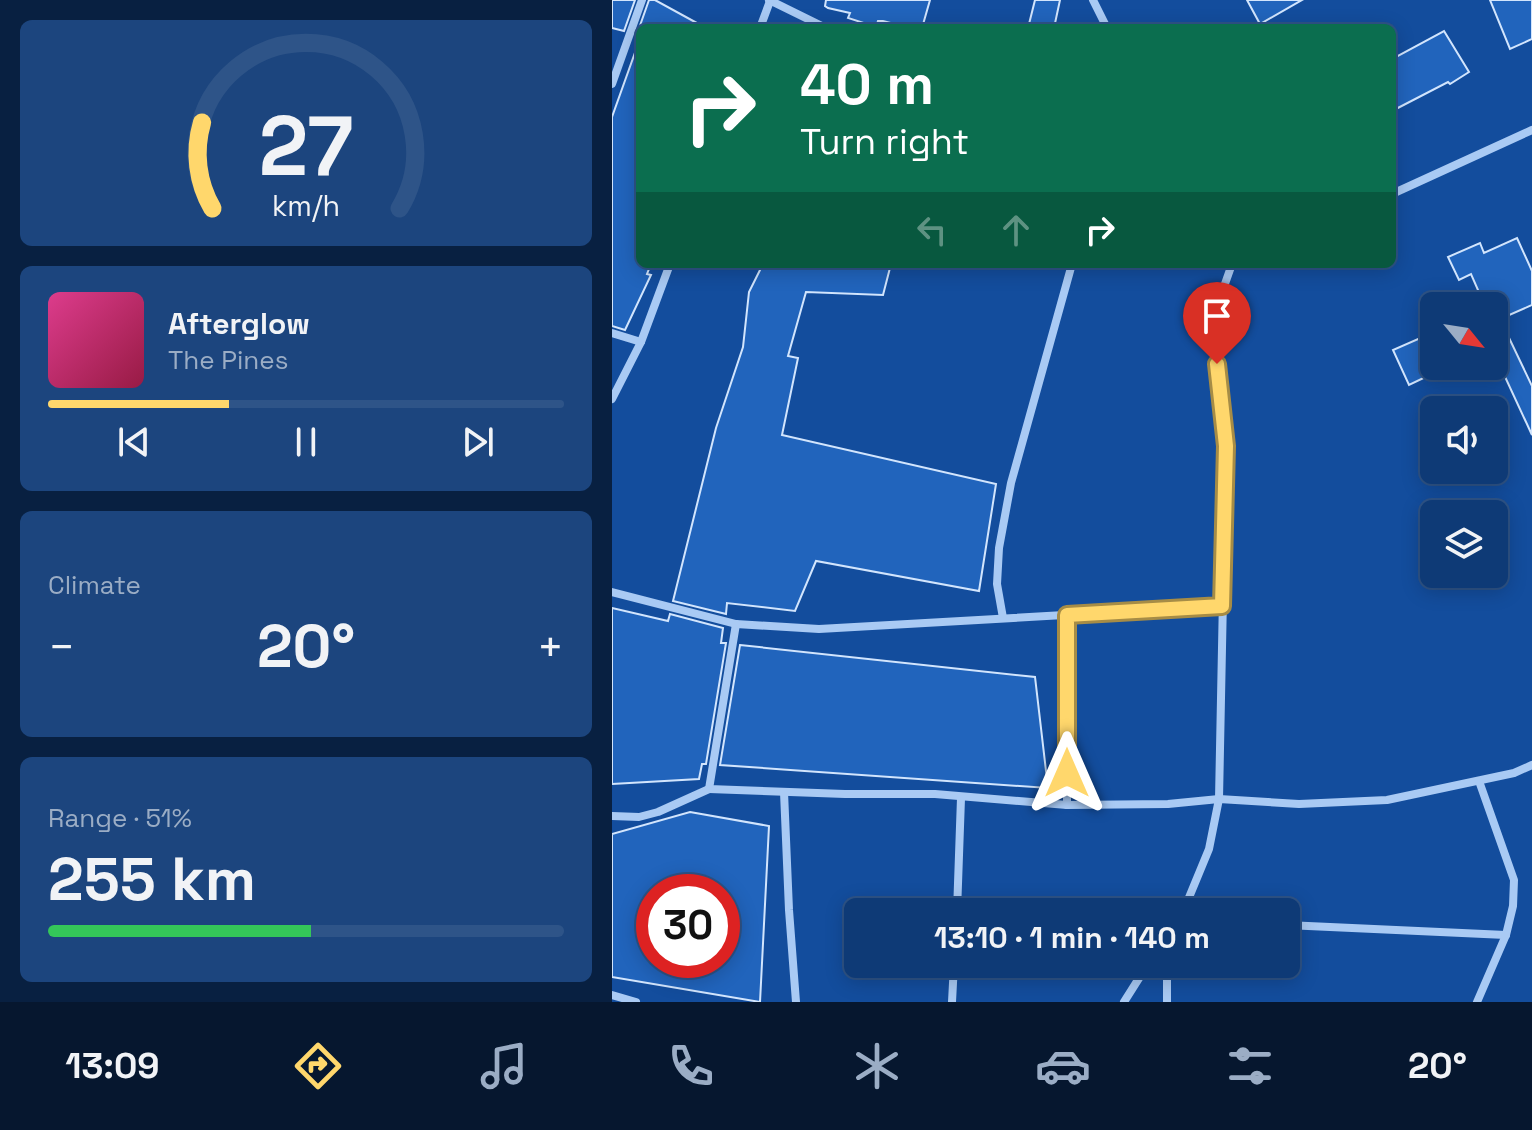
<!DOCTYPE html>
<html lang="en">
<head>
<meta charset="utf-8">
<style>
  :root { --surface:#0e3a76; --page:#1c457e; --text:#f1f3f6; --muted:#9badc5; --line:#2e5488; --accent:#ffd76c }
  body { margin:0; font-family:"Space Grotesk",sans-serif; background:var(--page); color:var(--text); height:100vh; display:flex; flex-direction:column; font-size:30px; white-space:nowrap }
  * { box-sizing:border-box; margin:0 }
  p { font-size:26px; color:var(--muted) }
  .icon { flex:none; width:44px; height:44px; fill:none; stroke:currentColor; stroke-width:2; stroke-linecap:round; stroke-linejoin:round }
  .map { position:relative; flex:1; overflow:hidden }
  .drawer { display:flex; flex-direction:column; gap:20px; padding:20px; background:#082041; width:612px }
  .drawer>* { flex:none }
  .guide { position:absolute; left:24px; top:24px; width:760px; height:244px; border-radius:12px; box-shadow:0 4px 20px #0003,0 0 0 2px var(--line); background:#0b6e4f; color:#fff; overflow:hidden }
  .needle { width:52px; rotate:120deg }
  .controls { position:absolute; left:808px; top:292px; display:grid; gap:16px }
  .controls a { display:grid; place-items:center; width:88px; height:88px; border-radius:12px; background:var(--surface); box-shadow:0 4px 20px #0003,0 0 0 2px var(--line); font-size:40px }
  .speed { position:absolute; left:24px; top:874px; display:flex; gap:16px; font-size:40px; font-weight:700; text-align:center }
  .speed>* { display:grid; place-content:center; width:104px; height:104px; border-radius:50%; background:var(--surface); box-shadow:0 4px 20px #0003,0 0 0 2px var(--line); line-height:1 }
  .speed .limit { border:12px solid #d22; background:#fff; color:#111 }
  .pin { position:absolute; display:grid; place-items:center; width:68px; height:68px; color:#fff; margin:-82px -34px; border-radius:50% 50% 50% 0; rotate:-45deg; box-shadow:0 0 8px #0007 }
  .pin .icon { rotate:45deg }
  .me { position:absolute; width:88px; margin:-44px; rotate:0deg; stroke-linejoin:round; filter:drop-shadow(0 0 6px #0008) }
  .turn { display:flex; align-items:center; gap:28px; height:168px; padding:0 32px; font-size:36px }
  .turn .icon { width:104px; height:104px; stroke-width:2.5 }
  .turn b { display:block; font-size:56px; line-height:68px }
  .lanes { display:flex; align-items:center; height:76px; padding:0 32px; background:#0003; justify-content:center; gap:40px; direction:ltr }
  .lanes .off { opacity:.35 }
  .big { font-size:60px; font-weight:700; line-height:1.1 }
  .drawer .widget { flex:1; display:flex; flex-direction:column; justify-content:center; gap:12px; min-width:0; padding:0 28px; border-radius:12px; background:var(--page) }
  .drawer .dial { align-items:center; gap:0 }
  .dial svg { height:208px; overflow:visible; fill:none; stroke:var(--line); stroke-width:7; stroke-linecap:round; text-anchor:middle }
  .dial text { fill:var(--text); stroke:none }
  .song { display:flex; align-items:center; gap:24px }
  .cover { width:96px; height:96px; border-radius:12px; background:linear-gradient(135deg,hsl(330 70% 55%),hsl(340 70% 35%)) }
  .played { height:8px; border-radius:4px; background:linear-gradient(90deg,var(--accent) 35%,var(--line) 35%) }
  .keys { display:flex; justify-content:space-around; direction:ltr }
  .heat { display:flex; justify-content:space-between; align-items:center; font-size:44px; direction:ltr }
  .charge { height:12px; border-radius:6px; background:linear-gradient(90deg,#34c759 51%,var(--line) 0) }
  .trip { position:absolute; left:232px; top:898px; width:456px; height:80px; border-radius:12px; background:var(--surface); box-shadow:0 4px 20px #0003,0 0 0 2px var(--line); font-weight:700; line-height:80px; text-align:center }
  .dock { display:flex; height:128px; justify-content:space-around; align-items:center; background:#06172f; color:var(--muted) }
  .dock .icon { width:56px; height:56px }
  .dock .active { color:var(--accent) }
  .dock b { font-size:36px; color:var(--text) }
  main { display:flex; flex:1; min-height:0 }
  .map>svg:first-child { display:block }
  .building { fill:#2164bc; stroke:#d2e5fd; stroke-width:2; fill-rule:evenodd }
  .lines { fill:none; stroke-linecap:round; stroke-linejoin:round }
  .minor { stroke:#a9caf4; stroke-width:8 }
  .route-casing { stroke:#a68c46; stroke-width:20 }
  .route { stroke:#ffd76c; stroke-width:14 }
</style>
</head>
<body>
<main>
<section class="drawer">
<div class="widget dial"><svg viewBox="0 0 100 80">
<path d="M14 69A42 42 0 1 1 86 69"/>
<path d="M14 69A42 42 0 0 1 10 36" stroke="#ffd76c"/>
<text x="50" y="56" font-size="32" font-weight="700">27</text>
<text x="50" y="72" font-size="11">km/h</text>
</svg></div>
<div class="widget">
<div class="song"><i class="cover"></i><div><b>Afterglow</b><p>The Pines</p></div></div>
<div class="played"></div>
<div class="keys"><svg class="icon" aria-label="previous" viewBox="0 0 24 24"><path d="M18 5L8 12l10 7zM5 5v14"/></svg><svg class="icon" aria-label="pause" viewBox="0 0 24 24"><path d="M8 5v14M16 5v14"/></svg><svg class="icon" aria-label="next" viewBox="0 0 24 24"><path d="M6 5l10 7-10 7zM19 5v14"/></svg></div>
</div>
<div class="widget"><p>Climate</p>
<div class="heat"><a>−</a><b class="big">20°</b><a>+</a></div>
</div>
<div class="widget"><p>Range · 51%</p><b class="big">255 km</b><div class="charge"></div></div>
</section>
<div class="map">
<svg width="920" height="1002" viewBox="0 0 920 1002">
  <rect width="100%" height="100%" fill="#134d9d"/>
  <!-- building -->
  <g class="building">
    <path d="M 0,0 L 23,0 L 12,31 L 0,28 Z"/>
    <path d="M 37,0 L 43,0 L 94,28 L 28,28 L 28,34 L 25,34 Z"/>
    <path d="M 214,0 L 318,0 L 310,28 L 298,28 L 271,21 L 266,21 L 264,27 L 236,18 L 238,13 L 216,8 L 213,6 Z"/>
    <path d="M 423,0 L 448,0 L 442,28 L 416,28 Z"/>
    <path d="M 635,0 L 690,0 L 648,24 Z"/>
    <path d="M 878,0 L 920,0 L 920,39 L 898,49 Z"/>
    <path d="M 832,31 L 857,72 L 838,84 L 836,82 L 780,111 L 780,59 Z"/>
    <path d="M 25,47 L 28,48 L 28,264 L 39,264 L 35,274 L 39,275 L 13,330 L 0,326 L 0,117 Z"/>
    <path d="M 905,238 L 920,271 L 920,305 L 888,319 L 920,386 L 920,435 L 882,353 L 882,306 L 873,306 L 859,274 L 847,280 L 836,257 L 868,243 L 872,253 Z"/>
    <path d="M 151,264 L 279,264 L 271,295 L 194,292 L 176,356 L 186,358 L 170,435 L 384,484 L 367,591 L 204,561 L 183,611 L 115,603 L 114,614 L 61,601 L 104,428 L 131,347 L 137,292 Z"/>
    <path d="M 822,332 L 822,373 L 797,385 L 781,350 Z"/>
    <path d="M 0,608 L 56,621 L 58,614 L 111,628 L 109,643 L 114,643 L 94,764 L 90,764 L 87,779 L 0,784 Z"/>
    <path d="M 128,645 L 423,677 L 436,788 L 108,765 Z"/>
    <path d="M 78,812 L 157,826 L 148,1002 L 0,977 L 0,834 ZM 42,892 L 110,892 L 110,960 L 42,960 Z"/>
  </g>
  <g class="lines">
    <!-- minor -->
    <g class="minor">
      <path d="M 157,0 L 214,28"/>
      <path d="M 481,0 L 495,28"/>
      <path d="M 148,28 L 158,1"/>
      <path d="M 0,84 L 30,0"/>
      <path d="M 780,194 L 920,130"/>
      <path d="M 0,333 L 29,342"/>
      <path d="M 0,399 L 29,342 L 58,264"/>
      <path d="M 0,592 L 124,624 L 207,629 L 610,606"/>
      <path d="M 455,615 L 455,805"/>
      <path d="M 391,618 L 385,584 L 387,548 L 399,483 L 460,264"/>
      <path d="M 124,624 L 97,789 L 233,794 L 323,794 L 455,805 L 556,804 L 607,799 L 687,804 L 775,800 L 902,773 L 920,765"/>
      <path d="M 172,792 L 177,910 L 184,1002"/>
      <path d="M 0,816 L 27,817 L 46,812 L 97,789"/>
      <path d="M 345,912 L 349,798"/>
      <path d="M 571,912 L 597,849 L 607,799 L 614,446 L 602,337 L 609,295 L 620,264"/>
      <path d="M 674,925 L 894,935"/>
      <path d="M 555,964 L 555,1002"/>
      <path d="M 0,995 L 24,1002"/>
      <path d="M 340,1002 L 342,964"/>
      <path d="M 512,1002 L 536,964"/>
      <path d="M 865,1002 L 894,935 L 901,906 L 902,880 L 867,781"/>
    </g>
  </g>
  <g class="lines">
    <defs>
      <path id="route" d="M 455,773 L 455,615 L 610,606 L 614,446 L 605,364"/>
    </defs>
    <!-- route casing -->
    <use href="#route" class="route-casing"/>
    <!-- route -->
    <use href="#route" class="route"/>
  </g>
</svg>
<div class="controls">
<a><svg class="needle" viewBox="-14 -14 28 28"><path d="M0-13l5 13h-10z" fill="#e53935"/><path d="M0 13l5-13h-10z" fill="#9badc5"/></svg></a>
<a><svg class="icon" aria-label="sound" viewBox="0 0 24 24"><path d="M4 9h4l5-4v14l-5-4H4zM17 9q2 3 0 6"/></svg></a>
<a><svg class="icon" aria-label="layers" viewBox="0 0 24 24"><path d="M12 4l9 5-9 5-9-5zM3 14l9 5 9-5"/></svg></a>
</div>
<div class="speed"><div class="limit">30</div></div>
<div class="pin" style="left:605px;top:364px;background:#d93025"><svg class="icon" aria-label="arrive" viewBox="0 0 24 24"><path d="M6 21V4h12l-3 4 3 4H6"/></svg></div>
<svg class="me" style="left:455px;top:773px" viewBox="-20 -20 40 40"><path d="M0-17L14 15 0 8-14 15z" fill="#ffd76c" stroke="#fff" stroke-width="4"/></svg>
<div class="trip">13:10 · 1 min · 140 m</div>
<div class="guide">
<div class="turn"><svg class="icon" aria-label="right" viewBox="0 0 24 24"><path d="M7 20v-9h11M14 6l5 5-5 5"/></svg><div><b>40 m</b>Turn right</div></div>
<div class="lanes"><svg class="icon off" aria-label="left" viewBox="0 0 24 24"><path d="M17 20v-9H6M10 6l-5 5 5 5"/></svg><svg class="icon off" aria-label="ahead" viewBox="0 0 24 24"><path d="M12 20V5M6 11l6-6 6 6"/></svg><svg class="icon" aria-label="right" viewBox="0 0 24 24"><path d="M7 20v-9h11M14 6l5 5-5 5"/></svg></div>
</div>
</div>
</main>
<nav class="dock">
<b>13:09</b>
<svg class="icon active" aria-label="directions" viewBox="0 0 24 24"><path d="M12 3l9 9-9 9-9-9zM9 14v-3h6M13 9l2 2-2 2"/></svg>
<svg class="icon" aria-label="music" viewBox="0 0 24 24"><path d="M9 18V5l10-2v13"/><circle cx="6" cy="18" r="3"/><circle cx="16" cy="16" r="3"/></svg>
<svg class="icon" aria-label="phone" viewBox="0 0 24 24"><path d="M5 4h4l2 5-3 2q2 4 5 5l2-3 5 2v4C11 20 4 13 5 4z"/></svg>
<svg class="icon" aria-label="climate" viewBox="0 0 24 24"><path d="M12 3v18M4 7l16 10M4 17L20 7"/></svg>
<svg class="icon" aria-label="car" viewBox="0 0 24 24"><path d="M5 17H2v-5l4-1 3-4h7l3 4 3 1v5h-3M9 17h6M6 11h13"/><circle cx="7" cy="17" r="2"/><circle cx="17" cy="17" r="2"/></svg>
<svg class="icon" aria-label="filters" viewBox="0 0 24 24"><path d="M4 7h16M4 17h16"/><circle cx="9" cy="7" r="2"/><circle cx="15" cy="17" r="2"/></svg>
<b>20°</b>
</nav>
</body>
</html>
